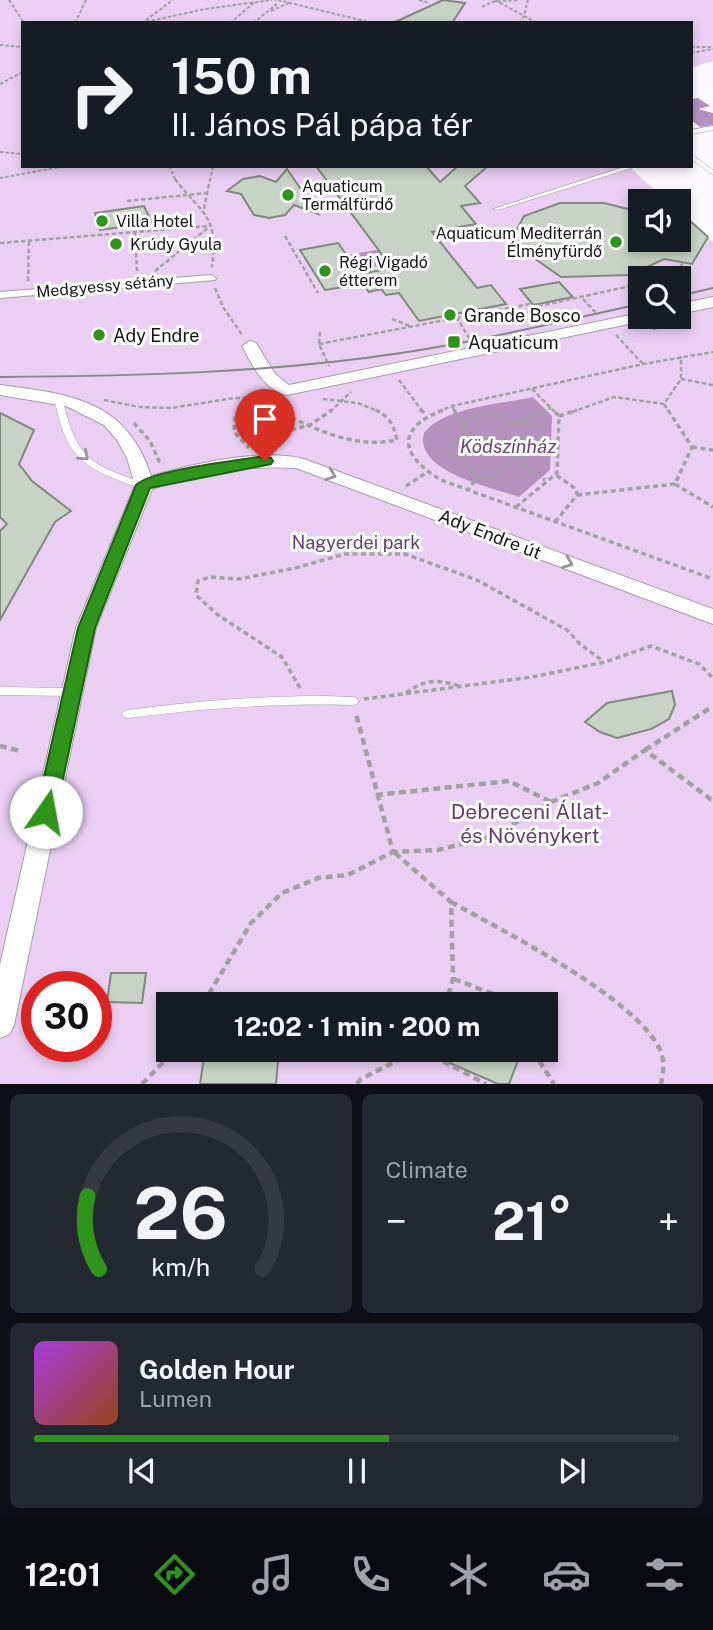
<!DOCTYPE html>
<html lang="en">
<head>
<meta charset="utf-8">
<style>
  :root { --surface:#171b24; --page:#242831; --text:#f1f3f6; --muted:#9ea1a6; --line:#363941; --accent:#2e951a }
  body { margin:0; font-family:"Public Sans",sans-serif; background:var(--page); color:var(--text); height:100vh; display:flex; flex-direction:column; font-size:26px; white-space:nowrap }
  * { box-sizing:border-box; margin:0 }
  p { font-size:23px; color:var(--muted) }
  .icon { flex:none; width:38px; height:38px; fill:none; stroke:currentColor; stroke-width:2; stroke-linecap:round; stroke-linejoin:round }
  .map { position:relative; height:1084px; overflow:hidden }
  .drawer { display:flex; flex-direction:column; gap:10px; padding:10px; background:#0d0f14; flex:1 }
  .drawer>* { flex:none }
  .top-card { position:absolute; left:21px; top:21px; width:672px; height:147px; border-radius:0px; box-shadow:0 4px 10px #0003; background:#171b24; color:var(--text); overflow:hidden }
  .tools { position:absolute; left:628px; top:189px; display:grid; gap:14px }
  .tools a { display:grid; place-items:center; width:63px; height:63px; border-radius:0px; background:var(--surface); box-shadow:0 4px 10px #0003; font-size:35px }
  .speed { position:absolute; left:21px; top:971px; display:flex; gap:14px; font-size:35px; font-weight:700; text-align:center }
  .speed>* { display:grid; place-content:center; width:91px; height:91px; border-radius:50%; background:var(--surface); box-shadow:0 4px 10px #0003; line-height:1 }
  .speed .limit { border:10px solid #d22; background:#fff; color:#111 }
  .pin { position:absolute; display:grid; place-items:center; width:60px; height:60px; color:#fff; margin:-72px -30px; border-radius:50% 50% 50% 0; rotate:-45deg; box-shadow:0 0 7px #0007 }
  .pin .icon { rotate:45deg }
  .me { position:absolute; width:77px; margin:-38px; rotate:12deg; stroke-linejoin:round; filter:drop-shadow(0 0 5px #0008) }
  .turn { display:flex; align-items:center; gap:24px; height:147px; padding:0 35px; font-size:32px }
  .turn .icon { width:91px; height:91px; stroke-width:2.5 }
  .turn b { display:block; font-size:49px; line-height:60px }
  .big { font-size:52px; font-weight:700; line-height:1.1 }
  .drawer .tile { flex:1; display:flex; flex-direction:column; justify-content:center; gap:10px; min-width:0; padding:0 24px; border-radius:10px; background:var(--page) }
  .drawer .dial { align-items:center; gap:0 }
  .dial svg { height:182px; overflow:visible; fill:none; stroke:var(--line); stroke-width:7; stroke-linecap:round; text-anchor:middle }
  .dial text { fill:var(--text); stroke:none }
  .song { display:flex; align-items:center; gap:21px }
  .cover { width:84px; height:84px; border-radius:10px; background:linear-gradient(135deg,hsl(280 70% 55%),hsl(20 70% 35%)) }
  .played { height:7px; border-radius:4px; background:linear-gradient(90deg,var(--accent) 55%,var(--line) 55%) }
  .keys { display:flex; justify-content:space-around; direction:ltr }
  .heat { display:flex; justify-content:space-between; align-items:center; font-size:38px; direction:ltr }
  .drawer .tiles { flex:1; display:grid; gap:10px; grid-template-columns:1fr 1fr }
  .tile:last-child { grid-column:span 2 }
  .trip { position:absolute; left:156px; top:992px; width:402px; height:70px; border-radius:0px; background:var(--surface); box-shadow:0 4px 10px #0003; font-weight:700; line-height:70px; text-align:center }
  .dock { display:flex; height:112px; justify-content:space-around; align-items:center; background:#090b0e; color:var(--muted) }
  .dock .icon { width:49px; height:49px }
  .dock .active { color:var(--accent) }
  .dock b { font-size:32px; color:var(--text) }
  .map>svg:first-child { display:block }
  .green { fill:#ebcff3; fill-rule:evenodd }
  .water { fill:#b591bf }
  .building { fill:#c8d2c6; stroke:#80897e; stroke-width:2 }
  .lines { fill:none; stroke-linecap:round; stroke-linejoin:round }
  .service-casing { stroke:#a59ca8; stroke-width:1 }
  .pedestrian-casing { stroke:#a59ca8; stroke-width:2 }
  .minor-casing { stroke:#a59ca8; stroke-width:2 }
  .path-far3 { stroke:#a3a0a4; stroke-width:2; stroke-dasharray:3.5 2; stroke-linecap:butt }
  .path-far2 { stroke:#a3a0a4; stroke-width:2.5; stroke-dasharray:4.5 2.5; stroke-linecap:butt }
  .path-far1 { stroke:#a3a0a4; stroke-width:3.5; stroke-dasharray:5 3.5; stroke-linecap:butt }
  .path { stroke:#a3a0a4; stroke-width:4.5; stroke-dasharray:7 4.5; stroke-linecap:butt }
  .service { fill:#fff; fill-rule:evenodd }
  .pedestrian { fill:#fff; fill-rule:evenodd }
  .minor { fill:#fff; fill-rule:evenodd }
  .tram { stroke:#88858a; stroke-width:2 }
  .oneway { stroke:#969597 }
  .route { fill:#2e951a; stroke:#1e6111; stroke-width:2 }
  .poi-dot { fill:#2e951a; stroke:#fff; stroke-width:2.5 }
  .labels { text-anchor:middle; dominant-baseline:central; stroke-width:6; stroke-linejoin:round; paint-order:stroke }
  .far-poi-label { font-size:16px; fill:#161317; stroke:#fff; text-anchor:start }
  .far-street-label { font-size:16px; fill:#161317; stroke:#fff }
  .poi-label { font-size:18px; fill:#161317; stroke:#fff; text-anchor:start }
  .street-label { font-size:18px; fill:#161317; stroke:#fff }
  .park-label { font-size:18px; fill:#693a75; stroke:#fff }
  .water-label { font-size:19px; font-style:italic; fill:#71417d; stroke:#fff }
  .near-park-label { font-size:21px; fill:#693a75; stroke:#fff }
</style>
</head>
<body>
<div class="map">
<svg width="713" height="1084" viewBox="0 0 713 1084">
  <rect width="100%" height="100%" fill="#fdfaff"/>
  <!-- green -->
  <path class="green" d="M 0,0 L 713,0 L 713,61 L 691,68 L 691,23 L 23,23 L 23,166 L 628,166 L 667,201 L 640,201 L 640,240 L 679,240 L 679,212 L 713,242 L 713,1084 L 0,1084 ZM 640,278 L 679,278 L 679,317 L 640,317 ZM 37,987 L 96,987 L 96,1046 L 37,1046 ZM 168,1004 L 546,1004 L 546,1050 L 168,1050 Z"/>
  <!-- water -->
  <g class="water">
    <path d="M 698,98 L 710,106 L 698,109 L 713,113 L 713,125 L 700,127 L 691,120 L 691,99 Z"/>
    <path d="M 383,249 L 394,264 L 357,270 L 347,255 Z"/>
    <path d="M 533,397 L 552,416 L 550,470 L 519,497 C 491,487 414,472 424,433 C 443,407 502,404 533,397 Z"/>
  </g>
  <!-- building -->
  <g class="building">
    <path d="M 443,0 L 465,3 L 452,23 L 393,23 Z"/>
    <path d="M 316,166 L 426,166 L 440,182 L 458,166 L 488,166 L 465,186 L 480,203 L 461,206 L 476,224 L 432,232 L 477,288 L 491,285 L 506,304 L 419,321 L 399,293 L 386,295 L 381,289 L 369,292 L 363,284 L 325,290 L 300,250 L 338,243 L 360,274 L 392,268 Z"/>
    <path d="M 287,169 L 318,214 L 294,205 L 285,215 L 269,218 L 254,215 L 241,194 L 227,191 L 243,179 L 260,176 L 276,182 Z"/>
    <path d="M 560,203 L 604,203 L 632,210 L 640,209 L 640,240 L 679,240 L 679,211 L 708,237 L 692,264 L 664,259 L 630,275 L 561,277 L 521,249 L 515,233 L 524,216 Z"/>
    <path d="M 144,206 L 152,223 L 100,230 L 95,213 Z"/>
    <path d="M 559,282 L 573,297 L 533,305 L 520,289 Z"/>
    <path d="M 0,413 L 34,430 L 19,464 L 32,481 L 71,511 L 55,522 L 0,620 L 0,531 L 7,524 L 0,517 Z"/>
    <path d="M 672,691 L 675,705 L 669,719 L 651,729 L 617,738 L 600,732 L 585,722 L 607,703 Z"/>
    <path d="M 111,973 L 146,973 L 142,1003 L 107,1002 Z"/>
    <path d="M 205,1050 L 279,1050 L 276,1084 L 200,1084 Z"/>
    <path d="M 420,1050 L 522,1050 L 509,1084 L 498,1084 Z"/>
  </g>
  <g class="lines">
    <defs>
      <g id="service">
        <path d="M 713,126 L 713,130 L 691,134 L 691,130 Z"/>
        <path d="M 691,154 L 713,170 L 713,175 L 691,159 Z"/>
        <path d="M 627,166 L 638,166 L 498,210 L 493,209 Z"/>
        <path d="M 58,394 L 62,397 C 76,457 89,466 147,483 L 149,485 L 147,487 C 137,488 125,483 116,479 C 72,463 63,441 54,397 Z"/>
        <path d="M 0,687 L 72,688 L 76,689 L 77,692 L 76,695 L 72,696 L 0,695 Z"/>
        <path d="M 325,696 L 353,697 L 357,698 L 358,701 L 357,704 L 353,705 C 277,703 203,708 128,718 L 124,717 L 122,714 L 124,711 L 128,710 C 194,701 259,696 325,696 Z"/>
      </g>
      <path id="pedestrian" d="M 211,275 L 216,278 L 215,280 L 0,298 L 0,292 Z"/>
      <g id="minor">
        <path d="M 713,297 L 713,307 L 679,314 L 679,304 Z"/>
        <path d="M 640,313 L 640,317 L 650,317 L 648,320 L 287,395 C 263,389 253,366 242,346 L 250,341 L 256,343 L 275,374 L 289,385 Z"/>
        <path d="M 0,385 C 70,394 127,400 151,476 C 193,464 261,448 304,459 L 713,609 L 713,624 L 296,468 C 248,465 197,473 152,489 L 96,628 L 14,1025 L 10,1034 L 0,1038 L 0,965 L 76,628 L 135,485 L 127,458 L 117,440 L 104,425 L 66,406 L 0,395 Z"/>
      </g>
    </defs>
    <!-- service casing -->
    <use href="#service" class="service-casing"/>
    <!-- pedestrian casing -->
    <use href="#pedestrian" class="pedestrian-casing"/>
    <!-- minor casing -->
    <use href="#minor" class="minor-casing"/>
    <!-- path-far3 -->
    <g class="path-far3">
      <path d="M 9,0 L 24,23"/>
      <path d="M 278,0 L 373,23"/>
      <path d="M 419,0 L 429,3"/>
      <path d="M 495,0 L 537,23"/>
      <path d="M 482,7 L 492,2 L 519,0"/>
      <path d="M 271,11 L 289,3"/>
      <path d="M 146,20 L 173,0"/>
      <path d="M 75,23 L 86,0"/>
      <path d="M 141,23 L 205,9 L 272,0"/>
      <path d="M 230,23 L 255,2"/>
      <path d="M 253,23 L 276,5 L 275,0"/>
      <path d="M 388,23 L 396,21"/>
      <path d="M 519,23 L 524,16 L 528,0"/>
      <path d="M 0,45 L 23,47"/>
      <path d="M 691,47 L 713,47"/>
      <path d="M 691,53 L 713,49"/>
      <path d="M 0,84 L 23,72"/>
      <path d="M 0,152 L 23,154"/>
      <path d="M 169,166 L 176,181"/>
      <path d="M 0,178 L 66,166"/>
      <path d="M 210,181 L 213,166"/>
    </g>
    <!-- path-far2 -->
    <g class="path-far2">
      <path d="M 175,179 C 202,215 219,214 212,267"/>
      <path d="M 127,201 L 207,193"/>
      <path d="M 204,209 L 210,179"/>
      <path d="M 135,232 L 137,271"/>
      <path d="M 285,236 L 318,293"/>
      <path d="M 0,243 L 210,226"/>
      <path d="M 155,271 L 209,227"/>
      <path d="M 672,278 L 683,263"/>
      <path d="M 28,281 L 29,241"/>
      <path d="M 215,288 L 223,307 L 243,336"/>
      <path d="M 583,299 L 596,313"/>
      <path d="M 456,317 L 470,339"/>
      <path d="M 392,319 L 410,326"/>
      <path d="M 653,329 L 679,323"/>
      <path d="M 320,332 L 319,344 L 329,366"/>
      <path d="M 616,335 L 643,364"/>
      <path d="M 319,344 L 530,304 L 535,307 L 640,284"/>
      <path d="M 681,379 L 713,385"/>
      <path d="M 399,380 L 423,412"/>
      <path d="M 532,389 L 555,412"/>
      <path d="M 254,399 L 280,412"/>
      <path d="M 323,399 L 358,403 L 380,412"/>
      <path d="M 104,400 L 139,407 L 171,408 L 234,398 L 270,398"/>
      <path d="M 664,404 L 669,412"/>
      <path d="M 452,406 L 455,412"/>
      <path d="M 239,412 L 264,394"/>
      <path d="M 330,412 L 351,392"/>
      <path d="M 438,412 L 452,406 L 643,364 L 713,352"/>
      <path d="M 542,412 L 551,408"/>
      <path d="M 572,412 L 614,397 L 664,404 L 681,379 L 681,356"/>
    </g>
    <!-- path-far1 -->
    <g class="path-far1">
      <path d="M 241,410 L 235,418 L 234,432 L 249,448"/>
      <path d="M 276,410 C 315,429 353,449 397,440 C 394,426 390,417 376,410"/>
      <path d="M 420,410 L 427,414"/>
      <path d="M 443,410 C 394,429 401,456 441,480 L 713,579"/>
      <path d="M 454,410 L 467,430 L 463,437 L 450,444 L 447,453 L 467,463 L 470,470 L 478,476 L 468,490"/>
      <path d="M 559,416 L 577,410"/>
      <path d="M 525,421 L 538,429 L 542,439 L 524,454 L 522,462 L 528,470 L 545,480"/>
      <path d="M 462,422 L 488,412 L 514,424 L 546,410"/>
      <path d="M 134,423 L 150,441 L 159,461 L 164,463"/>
      <path d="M 253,447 L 271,435 L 310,425 L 332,410"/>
      <path d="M 692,447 L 713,450"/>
      <path d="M 479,476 L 493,477 L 506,463 L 521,460"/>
      <path d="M 675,484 L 713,507"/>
      <path d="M 406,486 L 426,473"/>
      <path d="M 577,495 L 675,484 L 692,447 L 668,410"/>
      <path d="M 516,507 L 557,473 L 559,416 L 553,410"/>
      <path d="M 555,522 L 577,495 L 576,489 L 556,475"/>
      <path d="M 300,688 L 282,657 L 218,615 L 196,595 L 198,581 L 210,577 L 239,579 L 295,568 L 345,554 L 405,554 L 477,580 L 567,630 L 580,644 L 603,661"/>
      <path d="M 406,693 C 425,679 437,679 459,686"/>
      <path d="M 364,699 L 532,677 L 605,662 L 651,646 L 699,664 L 713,678"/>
    </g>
    <!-- path -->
    <g class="path">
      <path d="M 0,746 L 20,751"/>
      <path d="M 645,750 L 710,708"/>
      <path d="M 376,795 L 509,781 L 551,802 L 493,836 L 438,850 L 393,852"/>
      <path d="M 551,802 L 598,783 L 645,750 L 713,801"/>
      <path d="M 395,853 L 451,902 L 453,979 L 446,1004"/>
      <path d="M 451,902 C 503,931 639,999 661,1052 C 665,1063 663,1073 661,1084"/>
      <path d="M 454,979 L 493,994 L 509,1004"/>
      <path d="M 203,1004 L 251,923 L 282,893 L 318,878 L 348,875 L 393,852 L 356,714"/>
      <path d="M 539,1050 L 538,1059 L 554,1084"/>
      <path d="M 433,1056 L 486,1084"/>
      <path d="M 142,1084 L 175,1050"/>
      <path d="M 357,1084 L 361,1079 L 402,1058 L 433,1056 L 434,1050"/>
    </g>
    <!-- service -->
    <use href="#service" class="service"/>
    <!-- pedestrian -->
    <use href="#pedestrian" class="pedestrian"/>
    <!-- minor -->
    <use href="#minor" class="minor"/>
    <!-- tram -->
    <g class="tram">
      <path d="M 679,296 L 713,288"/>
      <path d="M 0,377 C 134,376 269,373 401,353 C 482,341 561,321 640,304"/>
    </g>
  </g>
  <!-- one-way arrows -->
  <defs><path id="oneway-chevron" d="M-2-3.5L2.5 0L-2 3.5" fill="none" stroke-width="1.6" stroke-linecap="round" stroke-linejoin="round" transform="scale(1.75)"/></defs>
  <g class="oneway">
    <use href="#oneway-chevron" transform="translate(84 456) rotate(42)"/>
    <use href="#oneway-chevron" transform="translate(331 475) rotate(20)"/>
    <use href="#oneway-chevron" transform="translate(568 563) rotate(21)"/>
  </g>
  <!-- route -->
  <path class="route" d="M 265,456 L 271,458 L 273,461 L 271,464 L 150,488 L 95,628 L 56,812 L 53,818 L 46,820 L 39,818 L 36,812 L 78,628 L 136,485 C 150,470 241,460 265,456 Z"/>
  <!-- markers -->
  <g class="poi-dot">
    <circle cx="288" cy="195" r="7"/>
    <circle cx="102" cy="221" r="7"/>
    <circle cx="616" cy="242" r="7"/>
    <circle cx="116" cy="244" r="7"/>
    <circle cx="325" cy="271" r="7"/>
    <circle cx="450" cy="315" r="7"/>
    <circle cx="99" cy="335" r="7"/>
    <rect x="447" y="335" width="14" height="14" rx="3.5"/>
  </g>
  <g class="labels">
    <!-- far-poi labels -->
    <g class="far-poi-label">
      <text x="302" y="186">Aquaticum<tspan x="302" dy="18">Termálfürdő</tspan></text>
      <text x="116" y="221">Villa Hotel</text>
      <text x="602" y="233" text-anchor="end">Aquaticum Mediterrán<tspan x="602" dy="18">Élményfürdő</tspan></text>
      <text x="130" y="244">Krúdy Gyula</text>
      <text x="339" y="262">Régi Vigadó<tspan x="339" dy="18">étterem</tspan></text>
    </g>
    <!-- far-street labels -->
    <g class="far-street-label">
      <text transform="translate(105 286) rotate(-5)">Medgyessy sétány</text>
    </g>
    <!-- poi labels -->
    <g class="poi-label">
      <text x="464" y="315">Grande Bosco</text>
      <text x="113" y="335">Ady Endre</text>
      <text x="468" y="342">Aquaticum</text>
    </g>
    <!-- street labels -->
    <g class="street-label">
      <text transform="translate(490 534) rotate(21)">Ady Endre út</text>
    </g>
    <!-- park labels -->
    <g class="park-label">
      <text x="356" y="542">Nagyerdei park</text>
    </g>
    <!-- water labels -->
    <g class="water-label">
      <text x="508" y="446">Ködszínház</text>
    </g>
    <!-- near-park labels -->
    <g class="near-park-label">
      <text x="530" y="811">Debreceni Állat-<tspan x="530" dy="24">és Növénykert</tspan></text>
    </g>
  </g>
</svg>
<div class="tools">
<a><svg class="icon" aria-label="sound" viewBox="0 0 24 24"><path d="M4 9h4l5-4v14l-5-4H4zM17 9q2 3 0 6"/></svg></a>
<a><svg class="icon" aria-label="search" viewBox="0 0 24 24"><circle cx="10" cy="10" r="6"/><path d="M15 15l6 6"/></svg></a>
</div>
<div class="speed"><div class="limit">30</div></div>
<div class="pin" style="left:265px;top:461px;background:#d93025"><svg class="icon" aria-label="arrive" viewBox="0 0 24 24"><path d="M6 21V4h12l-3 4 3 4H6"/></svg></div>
<svg class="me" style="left:46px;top:812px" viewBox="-20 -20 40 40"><circle r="19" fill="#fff"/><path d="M0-13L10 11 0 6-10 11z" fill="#2e951a"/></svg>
<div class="trip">12:02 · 1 min · 200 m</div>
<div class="top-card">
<div class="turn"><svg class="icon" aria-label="right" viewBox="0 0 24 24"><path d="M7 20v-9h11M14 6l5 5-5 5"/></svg><div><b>150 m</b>II. János Pál pápa tér</div></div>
</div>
</div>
<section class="drawer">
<div class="tiles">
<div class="tile dial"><svg viewBox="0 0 100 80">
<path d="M14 69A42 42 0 1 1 86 69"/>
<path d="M14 69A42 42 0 0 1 9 37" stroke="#2e951a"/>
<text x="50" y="56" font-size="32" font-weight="700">26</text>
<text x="50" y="72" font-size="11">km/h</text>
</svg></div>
<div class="tile"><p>Climate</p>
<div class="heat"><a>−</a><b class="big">21°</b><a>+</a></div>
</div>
<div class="tile">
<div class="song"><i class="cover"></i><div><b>Golden Hour</b><p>Lumen</p></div></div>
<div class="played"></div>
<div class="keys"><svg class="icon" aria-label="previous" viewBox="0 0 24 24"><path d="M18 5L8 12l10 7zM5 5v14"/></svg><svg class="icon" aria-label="pause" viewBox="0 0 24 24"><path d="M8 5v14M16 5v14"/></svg><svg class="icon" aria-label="next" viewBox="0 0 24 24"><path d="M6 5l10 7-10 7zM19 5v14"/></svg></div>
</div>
</div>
</section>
<nav class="dock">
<b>12:01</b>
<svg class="icon active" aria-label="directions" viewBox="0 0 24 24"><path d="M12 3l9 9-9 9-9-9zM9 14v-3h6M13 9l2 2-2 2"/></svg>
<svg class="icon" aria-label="music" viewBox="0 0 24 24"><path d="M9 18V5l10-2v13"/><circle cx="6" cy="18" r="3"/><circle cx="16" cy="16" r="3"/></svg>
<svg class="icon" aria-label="phone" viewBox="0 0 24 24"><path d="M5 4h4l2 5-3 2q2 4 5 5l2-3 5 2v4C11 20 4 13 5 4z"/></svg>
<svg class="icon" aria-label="climate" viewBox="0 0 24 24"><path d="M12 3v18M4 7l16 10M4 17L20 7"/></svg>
<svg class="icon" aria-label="car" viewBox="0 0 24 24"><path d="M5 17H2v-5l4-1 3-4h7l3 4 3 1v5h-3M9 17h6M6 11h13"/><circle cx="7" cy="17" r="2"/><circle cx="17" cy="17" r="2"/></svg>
<svg class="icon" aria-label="filters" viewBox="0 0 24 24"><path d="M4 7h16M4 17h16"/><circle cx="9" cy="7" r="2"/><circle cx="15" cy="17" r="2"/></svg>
</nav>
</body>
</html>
